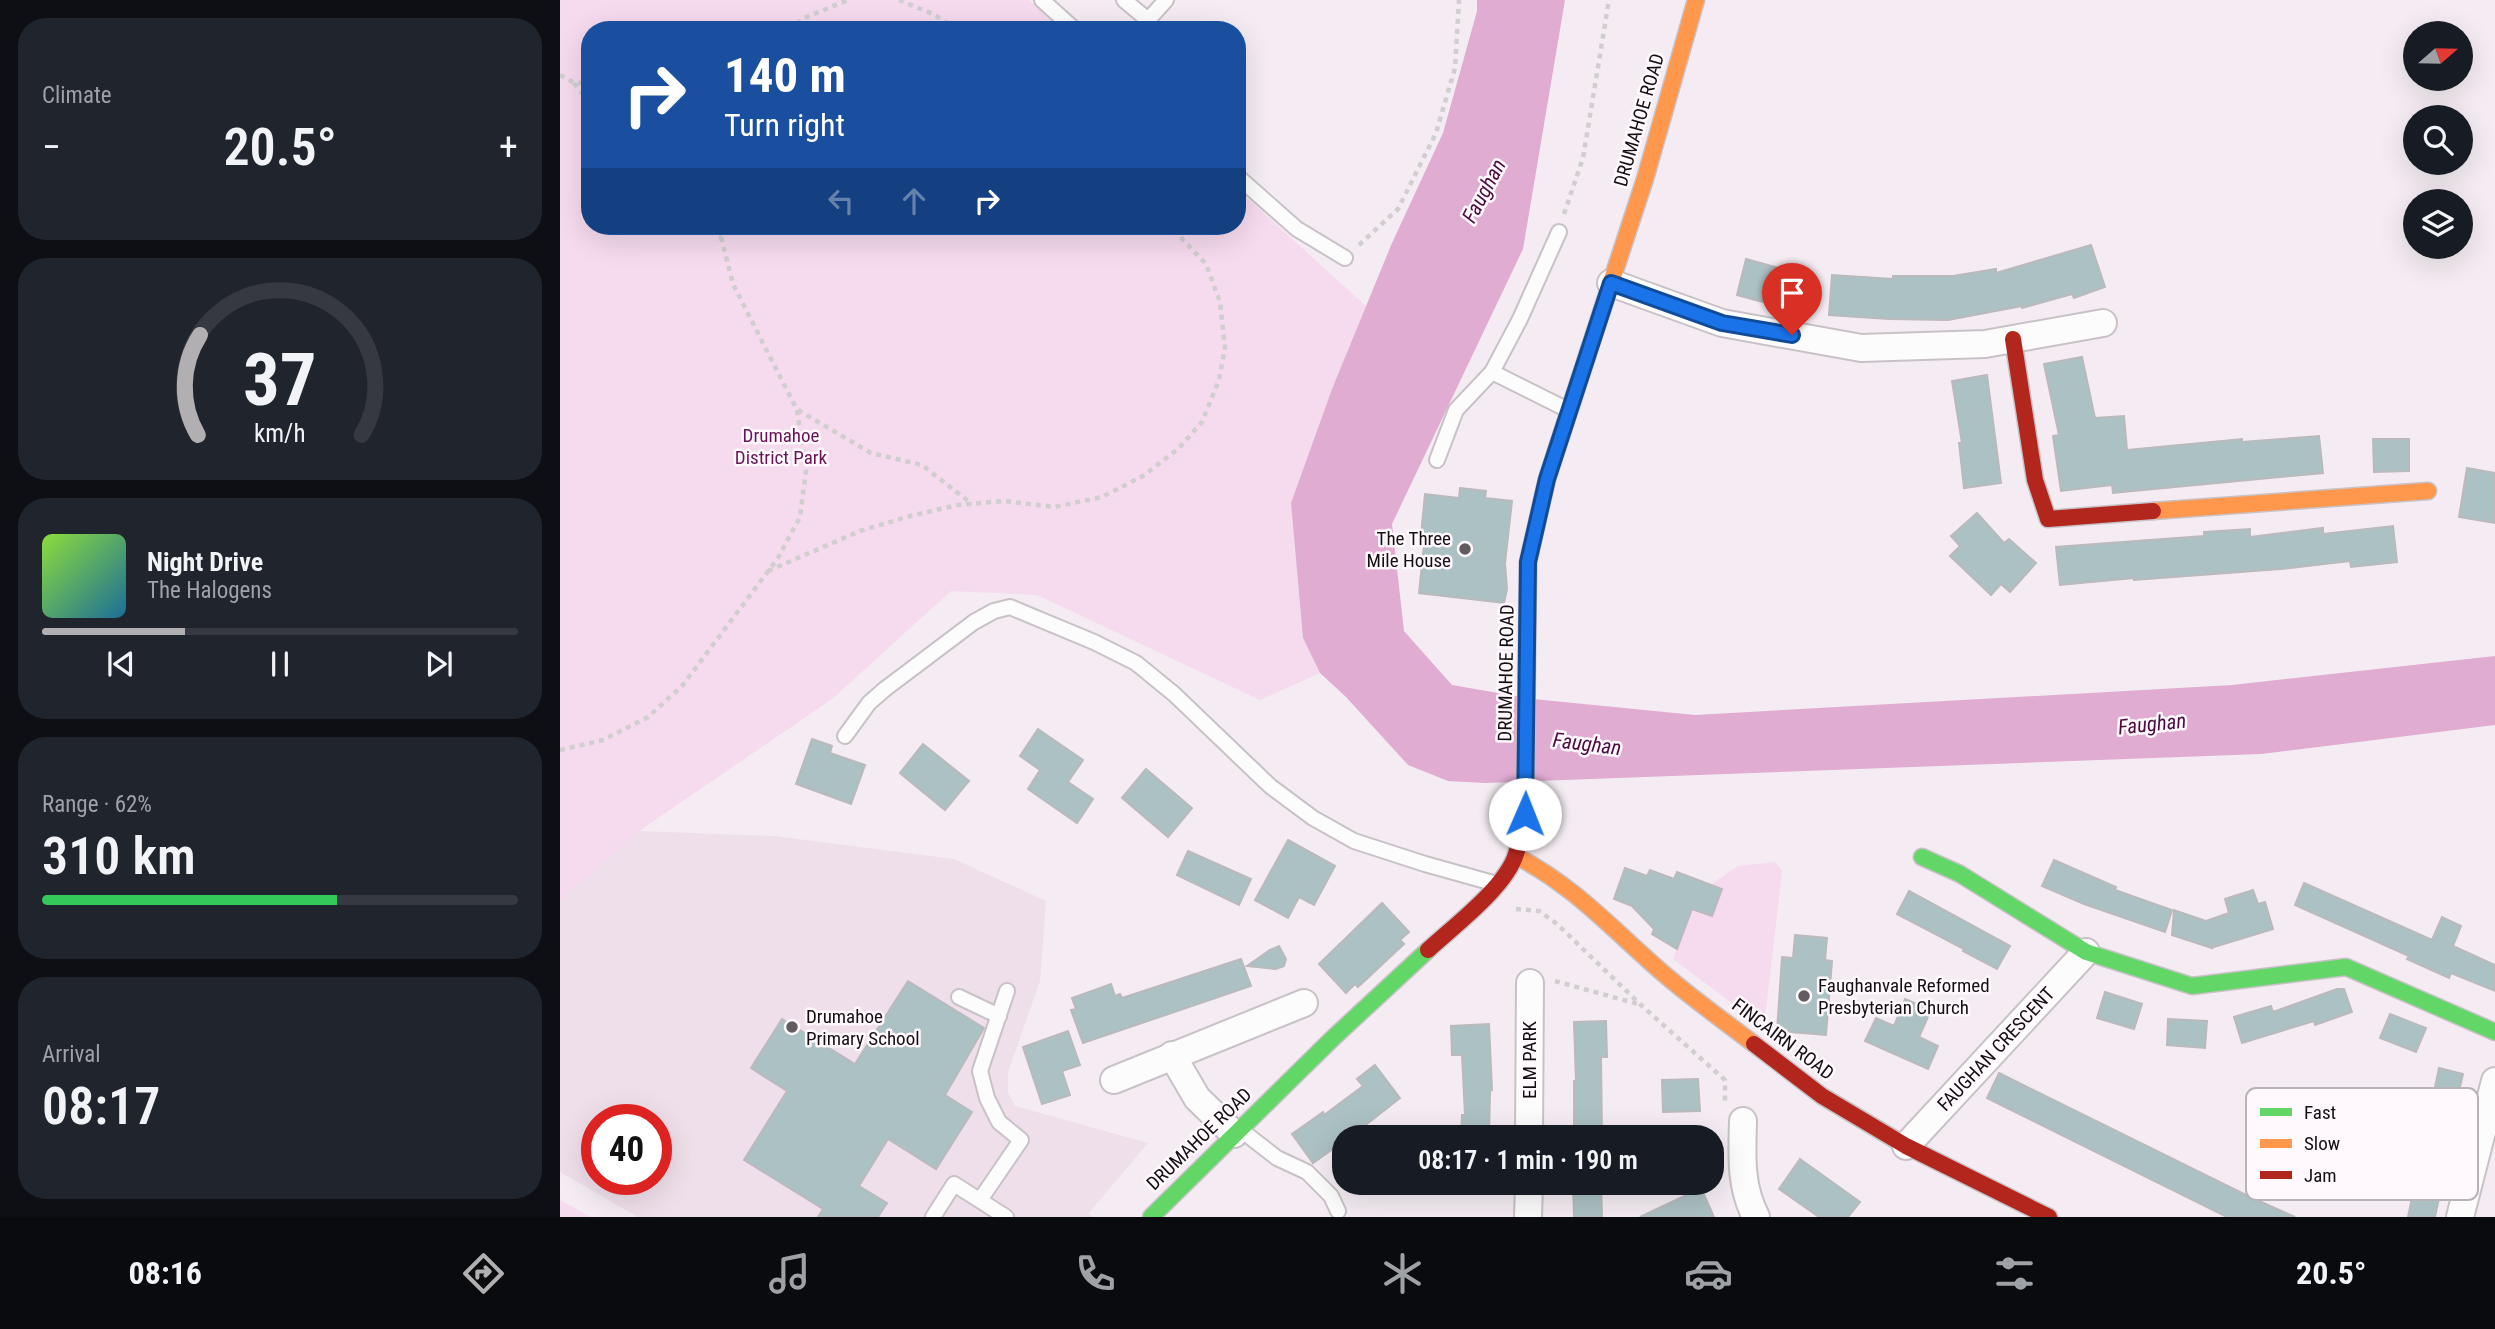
<!DOCTYPE html>
<html lang="en">
<head>
<meta charset="utf-8">
<style>
  :root { --surface:#171b24; --page:#20242c; --text:#f1f3f6; --muted:#9ea1a6; --line:#363941; --accent:#b1afb2 }
  body { margin:0; font-family:"Roboto Condensed",sans-serif; background:var(--page); color:var(--text); height:100vh; display:flex; flex-direction:column; font-size:26px; white-space:nowrap }
  * { box-sizing:border-box; margin:0 }
  p { font-size:23px; color:var(--muted) }
  .icon { flex:none; width:38px; height:38px; fill:none; stroke:currentColor; stroke-width:2; stroke-linecap:round; stroke-linejoin:round }
  .map { position:relative; flex:1; overflow:hidden }
  .side { display:flex; flex-direction:column; gap:18px; padding:18px; background:#0d0f14; width:560px }
  .side>* { flex:none }
  .guide { position:absolute; left:21px; top:21px; width:665px; height:214px; border-radius:28px; box-shadow:0 7px 28px #0002; background:#1a4fa0; color:#fff; overflow:hidden }
  .needle { width:46px; rotate:70deg }
  .buttons { position:absolute; left:1843px; top:21px; display:grid; gap:14px }
  .buttons a { display:grid; place-items:center; width:70px; height:70px; border-radius:50%; background:var(--surface); box-shadow:0 7px 28px #0002; font-size:35px }
  .speed { position:absolute; left:21px; top:1104px; display:flex; gap:14px; font-size:35px; font-weight:700; text-align:center }
  .speed>* { display:grid; place-content:center; width:91px; height:91px; border-radius:50%; background:var(--surface); box-shadow:0 7px 28px #0002; line-height:1 }
  .speed .limit { border:10px solid #d22; background:#fff; color:#111 }
  .pin { position:absolute; display:grid; place-items:center; width:60px; height:60px; color:#fff; margin:-72px -30px; border-radius:50% 50% 50% 0; rotate:-45deg; box-shadow:0 0 7px #0007 }
  .pin .icon { rotate:45deg }
  .me { position:absolute; width:77px; margin:-38px; rotate:1deg; stroke-linejoin:round; filter:drop-shadow(0 0 5px #0008) }
  .turn { display:flex; align-items:center; gap:24px; height:147px; padding:0 28px; font-size:32px }
  .turn .icon { width:91px; height:91px; stroke-width:2.5 }
  .turn b { display:block; font-size:49px; line-height:60px }
  .lanes { display:flex; align-items:center; height:66px; padding:0 28px; background:#0003; justify-content:center; gap:35px; direction:ltr }
  .lanes .off { opacity:.35 }
  .big { font-size:52px; font-weight:600; line-height:1.1 }
  .side .card { flex:1; display:flex; flex-direction:column; justify-content:center; gap:10px; min-width:0; padding:0 24px; border-radius:28px; background:var(--page) }
  .side .dial { align-items:center; gap:0 }
  .dial svg { height:182px; overflow:visible; fill:none; stroke:var(--line); stroke-width:7; stroke-linecap:round; text-anchor:middle }
  .dial text { fill:var(--text); stroke:none }
  .song { display:flex; align-items:center; gap:21px }
  .cover { width:84px; height:84px; border-radius:10px; background:linear-gradient(135deg,hsl(90 70% 55%),hsl(200 70% 35%)) }
  .played { height:7px; border-radius:4px; background:linear-gradient(90deg,var(--accent) 30%,var(--line) 30%) }
  .keys { display:flex; justify-content:space-around; direction:ltr }
  .heat { display:flex; justify-content:space-between; align-items:center; font-size:38px; direction:ltr }
  .charge { height:10px; border-radius:5px; background:linear-gradient(90deg,#34c759 62%,var(--line) 0) }
  .trip { position:absolute; left:772px; top:1125px; width:392px; height:70px; border-radius:28px; background:var(--surface); box-shadow:0 7px 28px #0002; font-weight:600; line-height:70px; text-align:center }
  .tab-bar { display:flex; height:112px; justify-content:space-around; align-items:center; background:#090b0e; color:var(--muted) }
  .tab-bar .icon { width:49px; height:49px }
  .tab-bar .current { color:var(--accent) }
  .tab-bar b { font-size:32px; color:var(--text) }
  main { display:flex; flex:1; min-height:0 }
  .map>svg:first-child { display:block }
  .built { fill:#efdfea; fill-rule:evenodd }
  .green { fill:#f6daee }
  .water { fill:#e1acd2 }
  .building { fill:#acc1c3; stroke:#bab9bc; stroke-width:2 }
  .lines { fill:none; stroke-linecap:round; stroke-linejoin:round }
  .lane-casing { stroke:#c8c2c7; stroke-width:18 }
  .street-casing { stroke:#c8c2c7; stroke-width:30 }
  .fast-casing { stroke:#c8c2c7; stroke-width:19 }
  .slow-casing { stroke:#c8c2c7; stroke-width:19 }
  .jam-casing { stroke:#c8c2c7; stroke-width:19 }
  .path { stroke:#d0cecf; stroke-width:4.5; stroke-dasharray:5 5; stroke-linecap:butt }
  .lane { stroke:#fdfcfd; stroke-width:14 }
  .street { stroke:#fdfcfd; stroke-width:26 }
  .fast { stroke:#63d668; stroke-width:16 }
  .slow { stroke:#ff974d; stroke-width:16 }
  .jam { stroke:#b3261e; stroke-width:16 }
  .route-casing { stroke:#114b97; stroke-width:18 }
  .route { stroke:#1a73e8; stroke-width:12 }
  .poi-dot { fill:#625c60; stroke:#fff9fd; stroke-width:2.5 }
  .labels { text-anchor:middle; dominant-baseline:central; stroke-width:5; stroke-linejoin:round; paint-order:stroke }
  .street-label { font-size:19px; fill:#140f12; stroke:#fff9fd }
  .park-label { font-size:19px; fill:#691458; stroke:#fff9fd }
  .poi-label { font-size:19px; fill:#140f12; stroke:#fff9fd; text-anchor:start }
  .water-label { font-size:21px; font-style:italic; fill:#4c0c3f; stroke:#fff9fd }
  .key { fill:#fff9fd; stroke:#b8b3b6; stroke-width:2 }
  .key-label { font-size:19px; fill:#140f12 }
</style>
</head>
<body>
<main>
<section class="side">
<div class="card"><p>Climate</p>
<div class="heat"><a>−</a><b class="big">20.5°</b><a>+</a></div>
</div>
<div class="card dial"><svg viewBox="0 0 100 80">
<path d="M14 69A42 42 0 1 1 86 69"/>
<path d="M14 69A42 42 0 0 1 15 25" stroke="#b1afb2"/>
<text x="50" y="56" font-size="32" font-weight="700">37</text>
<text x="50" y="72" font-size="11">km/h</text>
</svg></div>
<div class="card">
<div class="song"><i class="cover"></i><div><b>Night Drive</b><p>The Halogens</p></div></div>
<div class="played"></div>
<div class="keys"><svg class="icon" aria-label="previous" viewBox="0 0 24 24"><path d="M18 5L8 12l10 7zM5 5v14"/></svg><svg class="icon" aria-label="pause" viewBox="0 0 24 24"><path d="M8 5v14M16 5v14"/></svg><svg class="icon" aria-label="next" viewBox="0 0 24 24"><path d="M6 5l10 7-10 7zM19 5v14"/></svg></div>
</div>
<div class="card"><p>Range · 62%</p><b class="big">310 km</b><div class="charge"></div></div>
<div class="card"><p>Arrival</p><b class="big">08:17</b></div>
</section>
<div class="map">
<svg width="1935" height="1217" viewBox="0 0 1935 1217">
  <rect width="100%" height="100%" fill="#f4ecf2"/>
  <!-- built -->
  <path class="built" d="M 79,831 L 214,836 L 394,859 L 486,901 L 480,981 L 448,1072 L 448,1093 L 455,1106 L 588,1143 L 528,1214 L 534,1217 L 78,1217 L 0,1172 L 0,901 ZM 37,1120 L 96,1120 L 96,1180 L 37,1180 Z"/>
  <!-- green -->
  <g class="green">
    <path d="M 0,0 L 469,0 L 501,30 L 30,30 L 30,226 L 677,226 L 677,189 L 806,306 L 772,389 L 731,503 L 743,638 L 760,673 L 700,700 L 477,595 L 391,591 L 272,699 L 79,831 L 0,901 Z"/>
    <path d="M 1215,862 L 1222,871 L 1204,1027 L 1113,959 L 1132,909 L 1152,915 L 1162,889 L 1150,885 L 1178,866 Z"/>
    <path d="M 0,1200 L 31,1217 L 0,1217 Z"/>
  </g>
  <!-- water -->
  <path class="water" d="M 917,0 L 1005,0 L 963,249 L 832,524 L 844,631 L 892,685 L 973,699 L 1135,715 L 1672,685 L 1935,656 L 1935,725 L 1701,754 L 925,783 L 888,781 L 848,765 L 786,697 L 760,673 L 743,638 L 731,503 L 772,389 L 832,243 L 883,133 L 917,11 Z"/>
  <!-- building -->
  <g class="building">
    <path d="M 1531,245 L 1545,287 L 1514,298 L 1512,294 L 1462,308 L 1462,306 L 1388,320 L 1329,319 L 1269,315 L 1272,275 L 1333,279 L 1333,276 L 1393,276 L 1436,269 L 1436,273 Z"/>
    <path d="M 1186,259 L 1223,269 L 1214,305 L 1177,295 Z"/>
    <path d="M 1522,357 L 1535,418 L 1564,416 L 1567,450 L 1682,439 L 1682,442 L 1759,436 L 1763,473 L 1553,493 L 1552,485 L 1501,491 L 1493,436 L 1499,435 L 1484,364 Z"/>
    <path d="M 1427,375 L 1441,483 L 1404,488 L 1399,443 L 1402,443 L 1392,381 Z"/>
    <path d="M 1813,439 L 1849,439 L 1849,471 L 1814,472 Z"/>
    <path d="M 1907,468 L 1935,473 L 1935,523 L 1899,517 Z"/>
    <path d="M 900,488 L 926,491 L 925,498 L 952,501 L 945,563 L 947,589 L 944,603 L 859,593 L 865,535 L 861,535 L 865,494 L 899,498 Z"/>
    <path d="M 1417,513 L 1444,543 L 1449,539 L 1476,563 L 1450,592 L 1441,584 L 1431,595 L 1390,556 L 1400,546 L 1391,536 Z"/>
    <path d="M 1833,526 L 1837,562 L 1791,567 L 1790,561 L 1721,569 L 1574,580 L 1574,578 L 1500,585 L 1496,547 L 1644,536 L 1644,532 L 1690,529 L 1690,537 L 1763,528 L 1763,534 Z"/>
    <path d="M 478,729 L 523,760 L 508,782 L 533,799 L 517,823 L 468,789 L 480,770 L 460,756 Z"/>
    <path d="M 252,739 L 272,746 L 270,753 L 305,765 L 291,804 L 236,784 Z"/>
    <path d="M 363,744 L 409,781 L 385,810 L 340,773 Z"/>
    <path d="M 586,769 L 632,808 L 608,837 L 562,798 Z"/>
    <path d="M 728,840 L 775,866 L 754,905 L 739,897 L 728,918 L 695,900 Z"/>
    <path d="M 628,851 L 691,879 L 679,905 L 617,875 Z"/>
    <path d="M 1494,860 L 1556,887 L 1555,890 L 1612,910 L 1605,932 L 1524,904 L 1482,886 Z"/>
    <path d="M 1065,868 L 1087,876 L 1090,870 L 1114,879 L 1117,872 L 1162,889 L 1152,916 L 1132,909 L 1117,949 L 1092,934 L 1094,929 L 1072,906 L 1054,899 Z"/>
    <path d="M 1744,883 L 1872,940 L 1882,917 L 1901,926 L 1893,946 L 1935,965 L 1935,991 L 1891,973 L 1889,978 L 1847,959 L 1849,956 L 1735,905 Z"/>
    <path d="M 1693,890 L 1698,904 L 1705,902 L 1713,929 L 1654,947 L 1652,941 L 1652,948 L 1612,935 L 1614,910 L 1646,921 L 1669,913 L 1665,899 Z"/>
    <path d="M 1349,891 L 1450,946 L 1437,969 L 1403,951 L 1404,949 L 1337,914 Z"/>
    <path d="M 822,903 L 849,932 L 840,940 L 844,944 L 798,987 L 795,984 L 786,993 L 759,964 Z"/>
    <path d="M 1235,935 L 1267,938 L 1265,960 L 1272,961 L 1266,1035 L 1217,1031 L 1222,957 L 1233,958 Z"/>
    <path d="M 719,946 L 726,959 L 724,966 L 716,969 L 687,966 L 710,950 Z"/>
    <path d="M 681,959 L 691,986 L 523,1043 L 511,1010 L 516,1009 L 512,998 L 551,984 L 555,996 L 560,994 L 562,998 Z"/>
    <path d="M 348,981 L 424,1028 L 385,1095 L 412,1112 L 376,1169 L 328,1139 L 299,1186 L 327,1203 L 318,1217 L 258,1217 L 263,1209 L 184,1160 L 227,1091 L 191,1068 L 222,1019 L 295,1064 Z"/>
    <path d="M 1777,989 L 1784,989 L 1792,1012 L 1755,1025 L 1754,1021 L 1682,1043 L 1674,1017 L 1711,1006 L 1713,1012 Z"/>
    <path d="M 1545,992 L 1582,1004 L 1574,1029 L 1537,1018 Z"/>
    <path d="M 1345,999 L 1371,1010 L 1359,1037 L 1378,1046 L 1368,1069 L 1305,1041 L 1316,1018 L 1334,1026 Z"/>
    <path d="M 1830,1014 L 1866,1028 L 1856,1052 L 1820,1038 Z"/>
    <path d="M 1608,1019 L 1647,1021 L 1645,1048 L 1607,1045 Z"/>
    <path d="M 1046,1021 L 1047,1057 L 1041,1057 L 1042,1138 L 1014,1138 L 1014,1081 L 1016,1081 L 1014,1022 Z"/>
    <path d="M 929,1024 L 932,1090 L 930,1091 L 929,1138 L 901,1138 L 902,1115 L 905,1115 L 902,1055 L 892,1055 L 891,1026 Z"/>
    <path d="M 508,1031 L 520,1065 L 502,1071 L 510,1095 L 482,1104 L 463,1047 Z"/>
    <path d="M 815,1065 L 840,1098 L 789,1138 L 784,1138 L 784,1141 L 753,1163 L 732,1134 L 763,1112 L 764,1115 L 803,1086 L 797,1079 Z"/>
    <path d="M 1879,1068 L 1903,1074 L 1878,1183 L 1882,1184 L 1875,1217 L 1848,1217 Z"/>
    <path d="M 1439,1073 L 1690,1197 L 1735,1217 L 1667,1217 L 1427,1098 Z"/>
    <path d="M 1138,1079 L 1140,1111 L 1103,1112 L 1102,1080 Z"/>
    <path d="M 1240,1159 L 1300,1202 L 1288,1217 L 1259,1217 L 1219,1189 Z"/>
    <path d="M 1013,1183 L 1041,1183 L 1042,1217 L 1014,1217 Z"/>
    <path d="M 1141,1188 L 1154,1217 L 1080,1217 Z"/>
  </g>
  <g class="lines">
    <defs>
      <g id="lane">
        <path d="M 482,0 L 515,30"/>
        <path d="M 564,0 L 588,20 L 579,30"/>
        <path d="M 588,20 L 606,0"/>
        <path d="M 677,176 L 737,229 L 785,258"/>
        <path d="M 932,372 L 1008,410"/>
        <path d="M 877,460 L 896,410 L 932,372 L 960,319 L 999,232"/>
        <path d="M 285,736 L 309,703 L 325,689 L 414,622 L 434,611 L 450,607 L 534,642 L 576,663 L 614,694 L 710,786 L 753,818 L 794,841 L 865,864 L 933,883"/>
        <path d="M 399,997 L 439,1016"/>
        <path d="M 681,1130 L 717,1158 L 747,1172 L 771,1196 L 778,1211"/>
        <path d="M 420,1200 L 461,1140 L 439,1122 L 427,1098 L 420,1071 L 447,991"/>
        <path d="M 373,1217 L 394,1184 L 446,1217"/>
      </g>
      <g id="street">
        <path d="M 1051,283 L 1162,323 L 1301,348 L 1425,344 L 1543,323"/>
        <path d="M 612,1055 L 637,1098 L 674,1134"/>
        <path d="M 554,1080 L 744,1003"/>
        <path d="M 1183,1121 C 1182,1156 1180,1186 1196,1217"/>
        <path d="M 969,1138 L 970,983"/>
        <path d="M 1346,1146 L 1526,952"/>
        <path d="M 968,1217 L 969,1183"/>
        <path d="M 1900,1217 L 1935,1081"/>
      </g>
      <g id="fast">
        <path d="M 966,740 L 968,562 L 987,479 L 1042,310"/>
        <path d="M 1362,857 L 1400,874 L 1526,952 L 1632,986 L 1786,967 L 1935,1032"/>
        <path d="M 591,1217 L 773,1038 L 868,950"/>
      </g>
      <g id="slow">
        <path d="M 1042,310 L 1085,179 L 1136,0"/>
        <path d="M 1593,511 L 1868,491"/>
        <path d="M 956,856 C 1015,886 1055,932 1104,974 C 1133,999 1164,1021 1194,1044"/>
      </g>
      <g id="jam">
        <path d="M 1453,339 L 1475,480 L 1488,519 L 1593,511"/>
        <path d="M 868,950 C 894,926 946,887 956,854 C 968,817 965,778 966,740"/>
        <path d="M 1194,1044 L 1262,1096 L 1346,1146 L 1489,1217"/>
      </g>
    </defs>
    <!-- lane casing -->
    <use href="#lane" class="lane-casing"/>
    <!-- street casing -->
    <use href="#street" class="street-casing"/>
    <!-- fast casing -->
    <use href="#fast" class="fast-casing"/>
    <!-- slow casing -->
    <use href="#slow" class="slow-casing"/>
    <!-- jam casing -->
    <use href="#jam" class="jam-casing"/>
    <!-- path -->
    <g class="path">
      <path d="M 339,0 L 373,14 L 398,30"/>
      <path d="M 229,30 L 244,18 L 288,0"/>
      <path d="M 0,75 L 13,82 L 30,84"/>
      <path d="M 14,83 L 30,103"/>
      <path d="M 1004,214 L 1023,158 L 1049,0"/>
      <path d="M 142,226 L 161,237"/>
      <path d="M 799,245 L 838,209 L 876,133 L 895,68 L 899,0"/>
      <path d="M 238,410 L 311,453 L 362,465 L 412,504"/>
      <path d="M 208,571 L 300,531 L 350,516 L 398,505 L 444,501 L 494,507 L 542,497 L 583,476 L 618,449 L 642,422 L 659,380 L 665,348 L 660,302 L 646,264 L 610,226"/>
      <path d="M 0,750 L 43,740 L 88,717 L 123,685 L 218,558 L 240,517 L 246,471 L 237,410 L 173,284 L 161,237 L 160,226"/>
      <path d="M 956,909 L 979,911 L 997,924 L 1081,1005 L 1165,1080 L 1165,1101 L 1168,1104"/>
      <path d="M 995,981 L 1078,1004"/>
    </g>
    <!-- lane -->
    <use href="#lane" class="lane"/>
    <!-- street -->
    <use href="#street" class="street"/>
    <!-- fast -->
    <use href="#fast" class="fast"/>
    <!-- slow -->
    <use href="#slow" class="slow"/>
    <!-- jam -->
    <use href="#jam" class="jam"/>
  </g>
  <g class="lines">
    <defs>
      <path id="route" d="M 965,814 L 968,562 L 987,479 L 1051,283 L 1162,323 L 1232,335"/>
    </defs>
    <!-- route casing -->
    <use href="#route" class="route-casing"/>
    <!-- route -->
    <use href="#route" class="route"/>
  </g>
  <!-- markers -->
  <g class="poi-dot">
    <circle cx="905" cy="549" r="7"/>
    <circle cx="1244" cy="996" r="7"/>
    <circle cx="232" cy="1027" r="7"/>
  </g>
  <g class="labels">
    <!-- street labels -->
    <g class="street-label">
      <text transform="translate(1079 120) rotate(-74)">DRUMAHOE ROAD</text>
      <text transform="translate(946 673) rotate(-89)">DRUMAHOE ROAD</text>
      <text transform="translate(1223 1039) rotate(37)">FINCAIRN ROAD</text>
      <text transform="translate(1436 1049) rotate(-47)">FAUGHAN CRESCENT</text>
      <text transform="translate(969 1060) rotate(-90)">ELM PARK</text>
      <text transform="translate(639 1139) rotate(-44)">DRUMAHOE ROAD</text>
    </g>
    <!-- park labels -->
    <g class="park-label">
      <text x="221" y="435">Drumahoe<tspan x="221" dy="22">District Park</tspan></text>
    </g>
    <!-- poi labels -->
    <g class="poi-label">
      <text x="891" y="538" text-anchor="end">The Three<tspan x="891" dy="22">Mile House</tspan></text>
      <text x="1258" y="985">Faughanvale Reformed<tspan x="1258" dy="22">Presbyterian Church</tspan></text>
      <text x="246" y="1016">Drumahoe<tspan x="246" dy="22">Primary School</tspan></text>
    </g>
    <!-- water labels -->
    <g class="water-label">
      <text transform="translate(924 191) rotate(-62)">Faughan</text>
      <text transform="translate(1592 724) rotate(-6)">Faughan</text>
      <text transform="translate(1027 744) rotate(7)">Faughan</text>
    </g>
  </g>
  <!-- legend -->
  <rect x="1686" y="1088" width="232" height="112" rx="10" class="key"/>
  <rect x="1700" y="1108" width="32" height="8" fill="#63d668"/>
  <rect x="1700" y="1139" width="32" height="9" fill="#ff974d"/>
  <rect x="1700" y="1171" width="32" height="8" fill="#b3261e"/>
  <g class="key-label">
    <text x="1744" y="1119">Fast</text>
    <text x="1744" y="1150">Slow</text>
    <text x="1744" y="1182">Jam</text>
  </g>
</svg>
<div class="buttons">
<a><svg class="needle" viewBox="-14 -14 28 28"><path d="M0-13l5 13h-10z" fill="#e53935"/><path d="M0 13l5-13h-10z" fill="#9ea1a6"/></svg></a>
<a><svg class="icon" aria-label="search" viewBox="0 0 24 24"><circle cx="10" cy="10" r="6"/><path d="M15 15l6 6"/></svg></a>
<a><svg class="icon" aria-label="layers" viewBox="0 0 24 24"><path d="M12 4l9 5-9 5-9-5zM3 14l9 5 9-5"/></svg></a>
</div>
<div class="speed"><div class="limit">40</div></div>
<div class="pin" style="left:1232px;top:335px;background:#d93025"><svg class="icon" aria-label="arrive" viewBox="0 0 24 24"><path d="M6 21V4h12l-3 4 3 4H6"/></svg></div>
<svg class="me" style="left:965px;top:814px" viewBox="-20 -20 40 40"><circle r="19" fill="#fff"/><path d="M0-13L10 11 0 6-10 11z" fill="#1a73e8"/></svg>
<div class="trip">08:17 · 1 min · 190 m</div>
<div class="guide">
<div class="turn"><svg class="icon" aria-label="right" viewBox="0 0 24 24"><path d="M7 20v-9h11M14 6l5 5-5 5"/></svg><div><b>140 m</b>Turn right</div></div>
<div class="lanes"><svg class="icon off" aria-label="left" viewBox="0 0 24 24"><path d="M17 20v-9H6M10 6l-5 5 5 5"/></svg><svg class="icon off" aria-label="ahead" viewBox="0 0 24 24"><path d="M12 20V5M6 11l6-6 6 6"/></svg><svg class="icon" aria-label="right" viewBox="0 0 24 24"><path d="M7 20v-9h11M14 6l5 5-5 5"/></svg></div>
</div>
</div>
</main>
<nav class="tab-bar">
<b>08:16</b>
<svg class="icon current" aria-label="directions" viewBox="0 0 24 24"><path d="M12 3l9 9-9 9-9-9zM9 14v-3h6M13 9l2 2-2 2"/></svg>
<svg class="icon" aria-label="music" viewBox="0 0 24 24"><path d="M9 18V5l10-2v13"/><circle cx="6" cy="18" r="3"/><circle cx="16" cy="16" r="3"/></svg>
<svg class="icon" aria-label="phone" viewBox="0 0 24 24"><path d="M5 4h4l2 5-3 2q2 4 5 5l2-3 5 2v4C11 20 4 13 5 4z"/></svg>
<svg class="icon" aria-label="climate" viewBox="0 0 24 24"><path d="M12 3v18M4 7l16 10M4 17L20 7"/></svg>
<svg class="icon" aria-label="car" viewBox="0 0 24 24"><path d="M5 17H2v-5l4-1 3-4h7l3 4 3 1v5h-3M9 17h6M6 11h13"/><circle cx="7" cy="17" r="2"/><circle cx="17" cy="17" r="2"/></svg>
<svg class="icon" aria-label="filters" viewBox="0 0 24 24"><path d="M4 7h16M4 17h16"/><circle cx="9" cy="7" r="2"/><circle cx="15" cy="17" r="2"/></svg>
<b>20.5°</b>
</nav>
</body>
</html>
